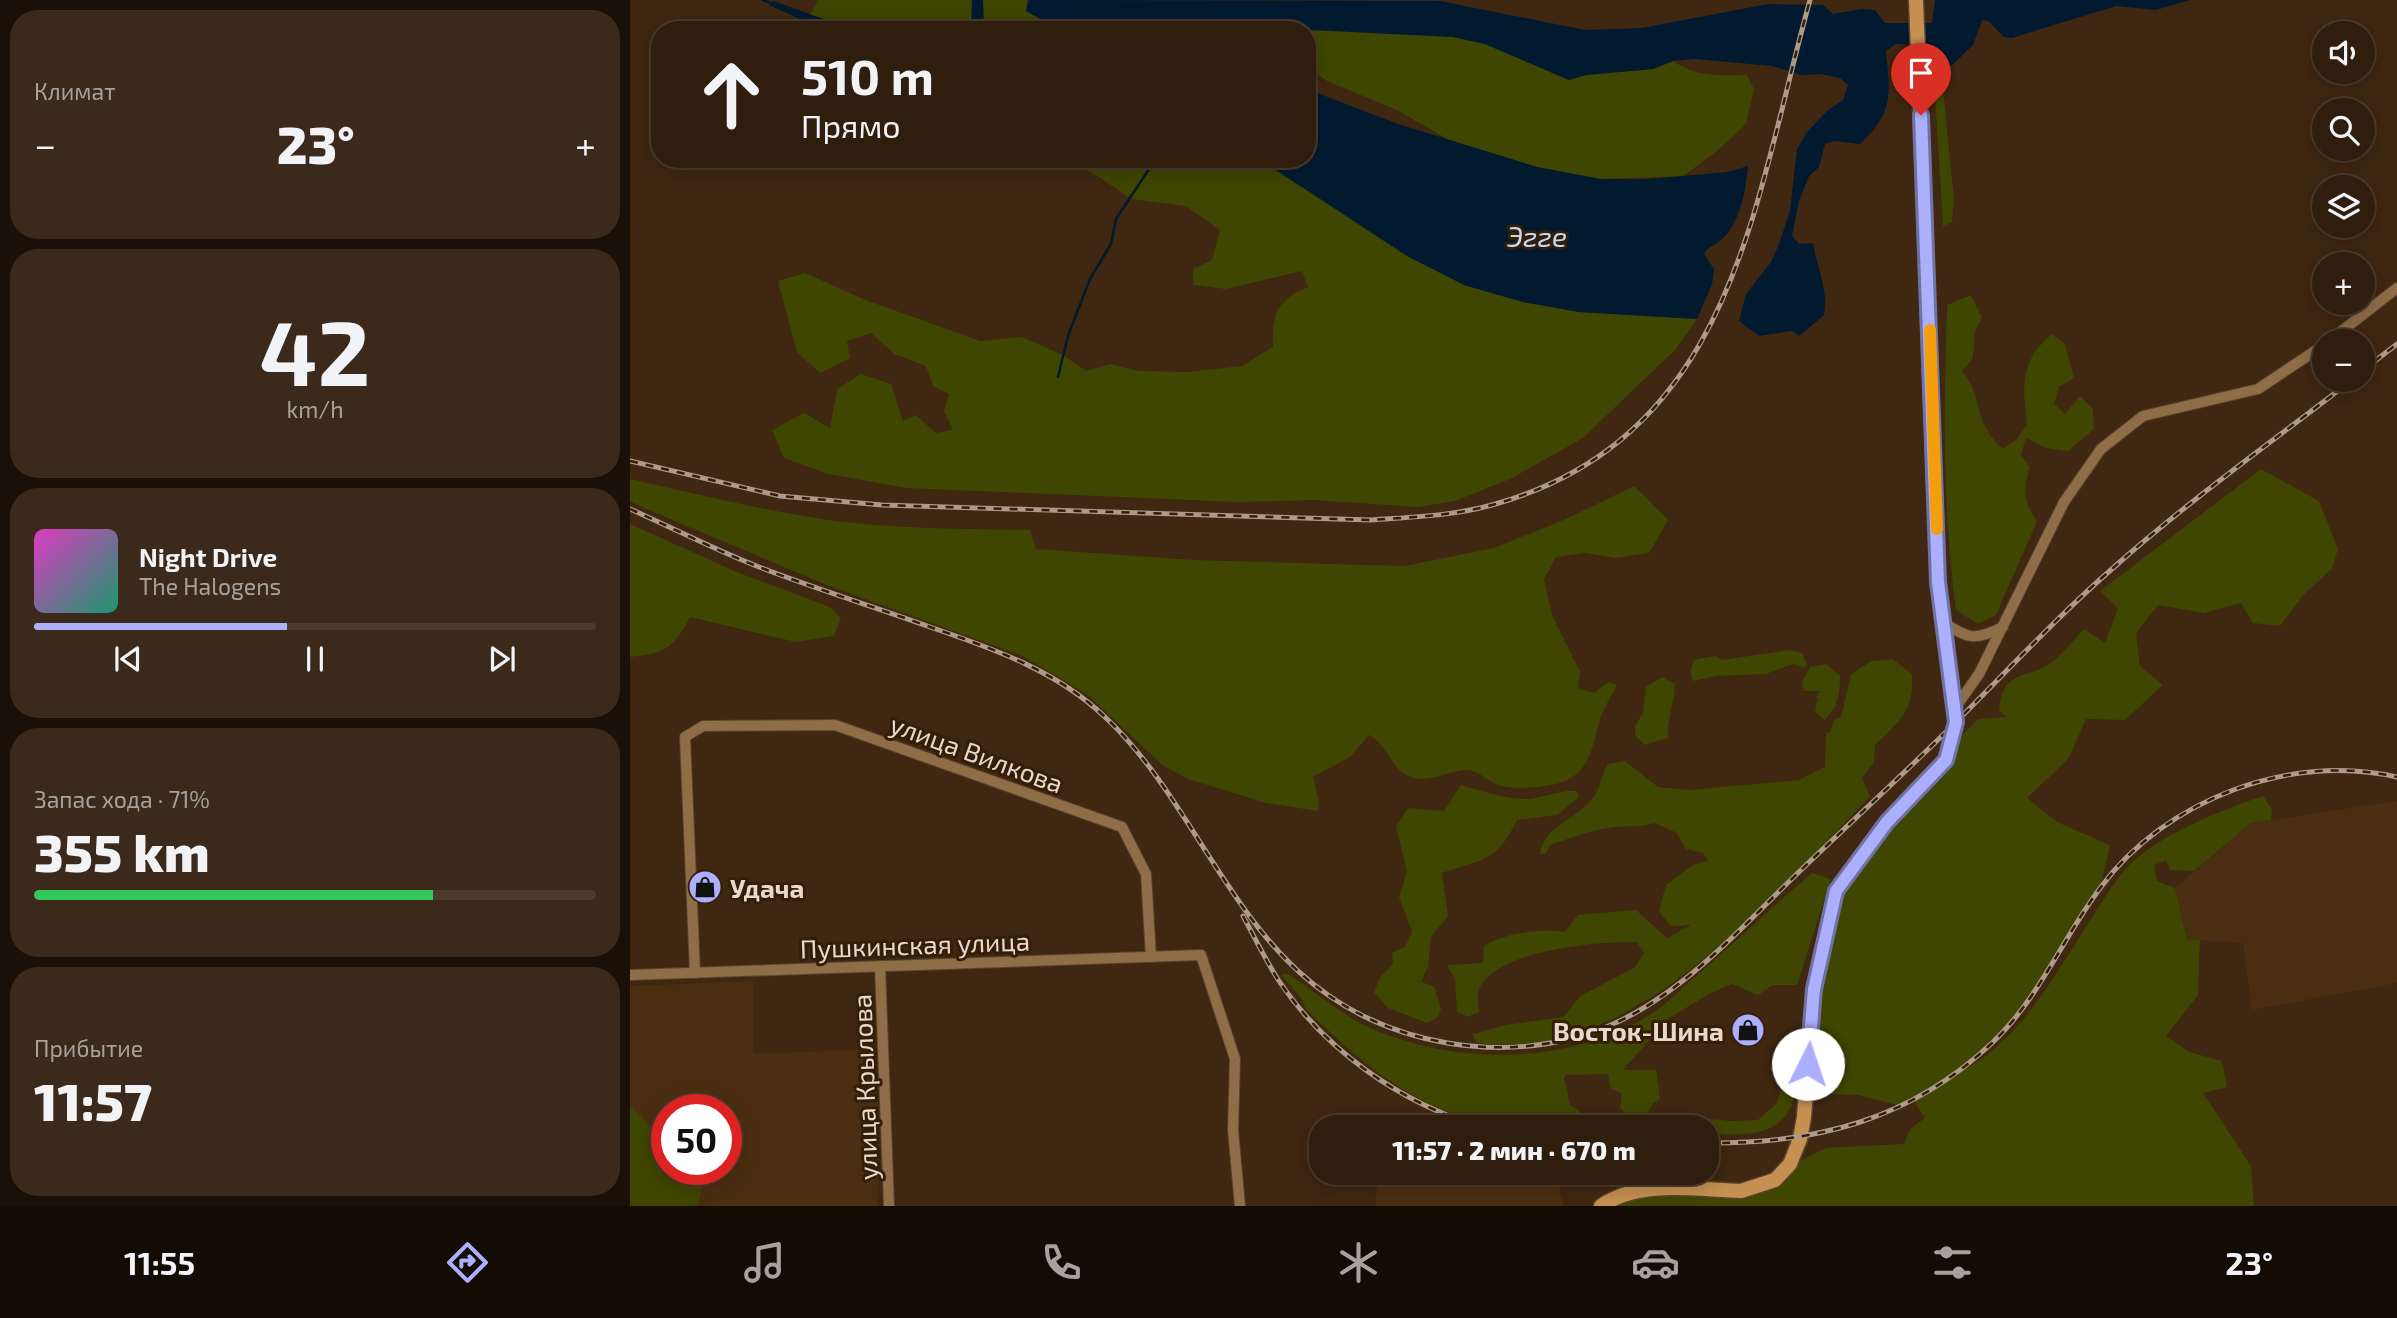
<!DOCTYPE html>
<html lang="ru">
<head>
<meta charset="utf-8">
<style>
  :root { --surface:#2f1d0d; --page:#3b2a1b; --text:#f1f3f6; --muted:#a7a29d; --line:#4a3b2e; --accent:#acaffb }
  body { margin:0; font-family:"Exo 2",sans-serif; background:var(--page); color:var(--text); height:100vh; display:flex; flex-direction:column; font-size:26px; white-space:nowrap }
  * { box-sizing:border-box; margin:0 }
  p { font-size:23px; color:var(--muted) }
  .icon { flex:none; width:38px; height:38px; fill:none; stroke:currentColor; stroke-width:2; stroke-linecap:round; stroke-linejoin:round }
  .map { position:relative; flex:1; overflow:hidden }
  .sheet { display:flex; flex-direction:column; gap:10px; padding:10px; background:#1a1007; width:630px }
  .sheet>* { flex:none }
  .banner { position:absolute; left:21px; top:21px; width:665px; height:147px; border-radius:28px; box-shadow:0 4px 18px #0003,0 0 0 2px var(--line); background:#2f1d0d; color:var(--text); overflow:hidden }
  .fabs { position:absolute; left:1682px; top:21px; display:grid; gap:14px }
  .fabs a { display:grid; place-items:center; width:63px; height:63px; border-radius:50%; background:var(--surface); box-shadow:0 4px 18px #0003,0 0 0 2px var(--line); font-size:35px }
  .speed { position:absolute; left:21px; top:1094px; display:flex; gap:14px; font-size:35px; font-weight:700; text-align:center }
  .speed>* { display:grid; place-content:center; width:91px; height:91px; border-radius:50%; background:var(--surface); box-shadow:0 4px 18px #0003,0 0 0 2px var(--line); line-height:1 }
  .speed .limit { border:10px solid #d22; background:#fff; color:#111 }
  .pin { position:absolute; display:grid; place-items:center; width:60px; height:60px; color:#fff; margin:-72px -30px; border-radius:50% 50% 50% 0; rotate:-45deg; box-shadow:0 0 7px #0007 }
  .pin .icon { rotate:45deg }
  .me { position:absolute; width:77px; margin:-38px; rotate:4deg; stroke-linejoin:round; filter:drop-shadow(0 0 5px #0008) }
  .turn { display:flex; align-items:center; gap:24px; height:147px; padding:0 35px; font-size:32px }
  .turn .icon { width:91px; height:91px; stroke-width:2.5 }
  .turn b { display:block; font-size:49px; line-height:60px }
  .big { font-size:52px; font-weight:800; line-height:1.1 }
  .sheet .card { flex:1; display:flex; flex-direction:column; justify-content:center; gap:10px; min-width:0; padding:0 24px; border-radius:28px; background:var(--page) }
  .sheet .dial { align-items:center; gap:0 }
  .dial b { font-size:91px; line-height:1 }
  .song { display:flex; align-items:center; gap:21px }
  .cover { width:84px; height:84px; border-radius:10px; background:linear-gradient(135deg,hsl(310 70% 55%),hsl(160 70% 35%)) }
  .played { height:7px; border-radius:4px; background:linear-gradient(90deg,var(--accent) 45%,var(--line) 45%) }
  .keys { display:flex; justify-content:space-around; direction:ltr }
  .heat { display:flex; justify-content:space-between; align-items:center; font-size:38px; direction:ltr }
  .charge { height:10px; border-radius:5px; background:linear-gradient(90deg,#34c759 71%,var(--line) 0) }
  .trip { position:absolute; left:679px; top:1115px; width:410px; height:70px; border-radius:28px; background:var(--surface); box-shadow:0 4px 18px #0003,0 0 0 2px var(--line); font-weight:800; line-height:70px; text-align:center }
  .tab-bar { display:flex; height:112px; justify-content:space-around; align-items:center; background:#130c05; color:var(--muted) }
  .tab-bar .icon { width:49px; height:49px }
  .tab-bar .active { color:var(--accent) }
  .tab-bar b { font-size:32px; color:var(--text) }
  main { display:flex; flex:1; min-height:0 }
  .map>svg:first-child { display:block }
  .built { fill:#4b2e11; fill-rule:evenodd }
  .green { fill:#3f4601 }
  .water { fill:#021a30 }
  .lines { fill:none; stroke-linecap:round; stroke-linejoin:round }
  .stream { stroke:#021a30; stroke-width:2.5 }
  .street-casing { stroke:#5a432f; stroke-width:12 }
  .secondary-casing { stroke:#5a432f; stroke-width:17 }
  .street { stroke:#8e6d47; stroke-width:10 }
  .secondary { stroke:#c59051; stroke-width:14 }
  .rail-casing { stroke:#ad9a8a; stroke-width:5 }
  .rail { stroke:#341e07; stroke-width:2.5; stroke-dasharray:8; stroke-linecap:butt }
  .route-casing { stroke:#7072a3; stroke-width:18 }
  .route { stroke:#acaffb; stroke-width:12 }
  .slow { stroke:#f59e0b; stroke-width:12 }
  .labels { text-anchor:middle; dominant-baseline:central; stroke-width:6; stroke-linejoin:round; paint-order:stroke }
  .street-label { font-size:26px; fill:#e9d9cc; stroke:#341e07 }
  .poi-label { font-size:26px; font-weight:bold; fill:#e9d9cc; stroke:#341e07; text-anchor:start }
  .water-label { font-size:28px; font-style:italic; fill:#bfdaf6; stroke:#341e07 }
</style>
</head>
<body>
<main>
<section class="sheet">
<div class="card"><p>Климат</p>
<div class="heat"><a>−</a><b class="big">23°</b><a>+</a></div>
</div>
<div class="card dial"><b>42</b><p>km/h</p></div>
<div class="card">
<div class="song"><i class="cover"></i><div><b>Night Drive</b><p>The Halogens</p></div></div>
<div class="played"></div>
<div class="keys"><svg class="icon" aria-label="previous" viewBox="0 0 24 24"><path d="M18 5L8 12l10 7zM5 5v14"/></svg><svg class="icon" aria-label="pause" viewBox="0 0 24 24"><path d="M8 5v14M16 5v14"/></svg><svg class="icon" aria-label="next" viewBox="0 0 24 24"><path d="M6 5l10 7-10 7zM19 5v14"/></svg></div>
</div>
<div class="card"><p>Запас хода · 71%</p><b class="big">355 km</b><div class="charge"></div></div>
<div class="card"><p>Прибытие</p><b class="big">11:57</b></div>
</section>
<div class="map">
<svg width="1767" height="1206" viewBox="0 0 1767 1206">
  <rect width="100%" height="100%" fill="#3f2711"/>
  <!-- built -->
  <g class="built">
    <path d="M 1767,801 L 1767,983 L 1622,1010 L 1613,943 L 1557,939 L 1545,888 L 1621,823 Z"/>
    <path d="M 123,981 L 123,1054 L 246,1049 L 248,1206 L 0,1206 L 0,986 ZM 37,1110 L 96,1110 L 96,1169 L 37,1169 Z"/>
    <path d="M 749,1172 L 925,1173 L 934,1206 L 745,1206 Z"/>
  </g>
  <!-- green -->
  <g class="green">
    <path d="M 189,0 L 342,0 L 341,30 L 225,30 L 179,16 Z"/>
    <path d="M 353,0 L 397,0 L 396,11 L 430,30 L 354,30 Z"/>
    <path d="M 701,29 L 823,37 L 855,44 L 939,80 L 956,75 L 1023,69 L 1043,61 C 1066,77 1090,76 1117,75 L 1124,89 L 1116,124 L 1086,152 L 1053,176 L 971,179 L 907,167 L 819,140 L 767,110 L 697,81 L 677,67 L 677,30 Z"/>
    <path d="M 1313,88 L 1324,200 L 1322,222 L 1313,226 L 1305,96 Z"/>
    <path d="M 430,159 L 629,159 L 834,285 L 893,302 L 949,312 L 1067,319 L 1046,349 L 953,438 L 880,479 L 825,501 L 788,507 L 684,500 L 607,502 L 277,488 L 198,474 L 154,458 L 142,430 L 174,413 L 200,428 L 207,389 L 231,374 L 261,384 L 273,421 L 286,415 L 306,433 L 323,430 L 314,411 L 319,394 L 303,386 L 296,366 L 264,354 L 241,333 L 217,341 L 220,358 L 190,373 L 167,352 L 148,281 L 175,273 L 233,299 L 350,341 L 392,337 L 433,355 L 456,371 L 480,364 L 509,371 L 558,372 L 612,366 L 643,347 C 642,314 646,301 678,287 L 672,271 L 596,289 L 563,285 L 563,269 L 582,260 L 590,230 L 556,206 L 501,199 L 465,174 Z"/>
    <path d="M 1341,295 L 1352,317 L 1345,332 L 1343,358 L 1332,371 C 1355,398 1341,421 1373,449 L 1387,439 L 1397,424 C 1392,387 1390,360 1422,334 L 1435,344 L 1444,378 L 1429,387 L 1424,404 L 1435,414 L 1450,396 L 1463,409 L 1464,429 L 1438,451 L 1416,448 L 1396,438 L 1391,455 L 1400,467 C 1393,489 1393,501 1407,521 L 1366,615 L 1348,624 L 1326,610 C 1312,509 1314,407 1317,305 Z"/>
    <path d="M 1631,469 L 1689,501 L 1708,549 L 1702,569 L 1675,593 L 1650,626 L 1623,623 L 1611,603 L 1574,613 L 1528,605 L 1506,633 L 1510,666 L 1533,685 L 1495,720 L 1456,719 L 1438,759 L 1397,798 L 1427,822 L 1480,845 L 1470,888 L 1411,981 L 1363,1042 L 1329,1071 C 1399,1044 1447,930 1493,872 C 1522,837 1591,810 1633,796 L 1642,809 L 1641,820 L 1621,823 L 1564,871 L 1540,870 L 1536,860 L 1524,865 L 1527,881 L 1545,888 L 1557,939 L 1570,940 L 1568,995 L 1536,1036 L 1559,1052 L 1592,1061 L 1597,1087 L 1573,1093 L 1621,1166 L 1624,1206 L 971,1206 L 986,1196 L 1111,1191 L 1196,1148 L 1274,1144 L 1280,1129 L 1295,1118 L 1284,1101 L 1274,1107 L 1228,1095 L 1194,1094 L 1199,1047 L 1180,1038 L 1200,908 L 1320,747 L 1348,719 L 1377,717 L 1369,711 C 1372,667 1399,680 1422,662 C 1434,653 1444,639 1454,629 L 1475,643 L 1488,608 L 1470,591 Z"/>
    <path d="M 0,479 C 66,494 131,510 198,520 C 265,529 333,529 400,530 L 406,549 L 564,560 L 775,566 L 864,548 L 936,519 L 1004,486 L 1038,520 L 1019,553 L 985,558 L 955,553 L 926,557 L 914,579 L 922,615 L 950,672 L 948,688 L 964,693 L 978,682 L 987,685 C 981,696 974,708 970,719 C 961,755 957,782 914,786 C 901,788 884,789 871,786 C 860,783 848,770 837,770 C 818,770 798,785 779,776 C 760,768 757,744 739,735 L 720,757 L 683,777 L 689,801 L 688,811 L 636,803 L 558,779 L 532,765 L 458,695 L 393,656 L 199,586 L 14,508 L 0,501 Z"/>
    <path d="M 0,524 L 109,573 L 200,607 L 211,618 L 204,636 L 166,642 L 60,617 C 43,649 36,653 0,657 Z"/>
    <path d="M 1160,650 L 1172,653 L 1177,665 L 1175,668 L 1163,664 L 1136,674 L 1086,676 L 1063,681 L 1060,671 L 1064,660 L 1085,656 L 1092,660 Z"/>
    <path d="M 1262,659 L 1282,674 C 1284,711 1271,720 1245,745 L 1244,762 L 1232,778 L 1240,797 C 1156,881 1066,990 952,1032 C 920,1044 880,1046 846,1043 L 843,1034 L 876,1025 L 934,1017 L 950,996 L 1004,968 L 1014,953 L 1007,942 C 969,941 872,950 851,985 C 846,994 848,1003 849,1012 L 837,1017 L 827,1011 L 825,979 L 817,965 L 853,963 L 854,946 C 874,933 911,928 935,932 L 948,915 L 1006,910 L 1037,938 L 1061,925 L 1040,926 L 1029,911 L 1036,885 L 1063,865 L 1078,861 L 1073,853 L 1056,849 L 1047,833 L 1024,823 C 1011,827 1000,826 986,827 C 964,829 941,838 920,845 L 916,854 L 910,854 C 913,826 945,821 962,799 C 971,788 971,775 978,764 L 995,761 L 1028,787 L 1059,790 L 1169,780 L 1195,767 L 1196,733 L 1200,732 L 1204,720 L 1211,717 L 1221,674 L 1242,661 Z"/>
    <path d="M 1196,664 L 1210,676 C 1210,692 1208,709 1194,720 L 1185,711 L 1188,698 L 1185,699 L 1190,691 L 1174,691 L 1172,683 L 1180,667 Z"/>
    <path d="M 1032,677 L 1045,684 C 1044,704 1037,718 1038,738 L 1014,745 L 1005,735 L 1005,726 L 1013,713 L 1016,687 Z"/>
    <path d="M 831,785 C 852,791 875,799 897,799 C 912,798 934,789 947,791 L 949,797 L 927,815 L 887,820 C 867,862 853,859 812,873 L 818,916 L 801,937 L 798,967 L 791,982 L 804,986 L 811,1009 L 808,1017 L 797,1023 L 758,1008 L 744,992 L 751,976 L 763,964 L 762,953 L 775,947 L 782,931 L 769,897 L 777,872 L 766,826 L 778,808 L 814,811 Z"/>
    <path d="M 1182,873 L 1201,879 L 1167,985 L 1143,985 L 1128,995 L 1102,984 L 1081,993 L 1039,1018 L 993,1070 L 1026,1070 L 1030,1099 L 1022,1104 L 1018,1113 L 1101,1121 L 1128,1120 L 1147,1103 L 1162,1052 L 1166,1055 C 1165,1070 1167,1096 1160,1109 C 1143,1140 1105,1134 1076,1134 L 1076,1127 L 986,1127 L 997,1116 L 990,1107 L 992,1094 L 980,1088 L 978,1074 L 936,1075 L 934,1078 L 940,1105 L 952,1113 L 950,1121 C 932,1128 916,1127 897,1127 C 807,1127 735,1069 675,1008 L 672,999 L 651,975 L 656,973 C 683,989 708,1013 736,1026 C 823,1066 935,1066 1018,1016 C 1032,1008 1046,994 1059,982 C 1101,947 1140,908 1182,873 Z"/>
    <path d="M 0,1105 L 27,1133 L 37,1138 L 37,1169 L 70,1169 L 72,1188 L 67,1206 L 0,1206 Z"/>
  </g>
  <!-- water -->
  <g class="water">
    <path d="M 342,0 L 353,0 L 354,30 L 341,30 Z"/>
    <path d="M 399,0 L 810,1 L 955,30 L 1012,28 L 1138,4 L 1193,5 L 1203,14 L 1231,9 L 1245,10 L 1255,23 L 1302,23 L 1305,0 L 1559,0 L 1526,10 L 1486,6 L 1382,38 L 1374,37 L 1358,21 L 1352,20 L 1343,45 L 1318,69 L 1313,88 L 1305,96 L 1300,46 L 1266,44 L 1256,51 C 1260,95 1264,112 1230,144 L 1204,141 L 1195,144 L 1189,167 L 1179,176 L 1169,201 L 1162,236 L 1169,244 L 1183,243 C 1187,268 1199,291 1194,315 L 1169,336 L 1162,331 L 1129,336 L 1109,321 L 1116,294 L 1141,262 L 1149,244 L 1160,211 L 1167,149 L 1177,132 L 1197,111 L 1213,100 L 1218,85 L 1210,78 L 1190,74 L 1171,75 L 1142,66 L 1065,59 L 1043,61 L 1023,69 L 956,75 L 939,80 L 855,44 L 823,37 L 617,27 L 430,30 L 396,11 Z"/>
    <path d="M 143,1 L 225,30 L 194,30 L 139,5 Z"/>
    <path d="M 677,89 L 768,124 L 907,167 L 971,179 L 1018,179 L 1098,172 L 1118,166 C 1116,190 1110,223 1091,240 C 1085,246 1079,245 1074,254 L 1084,269 L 1082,284 L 1067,319 L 949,312 L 893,302 L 834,285 L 777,256 L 629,159 L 677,159 Z"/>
  </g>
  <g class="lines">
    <!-- stream -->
    <g class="stream">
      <path d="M 133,0 L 141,3"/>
      <path d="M 428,377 L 438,336 L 460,279 L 481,244 L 486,219 L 521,166 L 522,159"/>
    </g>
    <defs>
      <g id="street">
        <path d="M 1699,341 L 1767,288"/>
        <path d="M 1313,622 C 1338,639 1345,641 1373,627"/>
        <path d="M 1325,708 L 1349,674 L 1434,502 L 1471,449 L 1513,416 L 1628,389 L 1694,345"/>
        <path d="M 250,966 L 259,1206"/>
        <path d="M 65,973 L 55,737 L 73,726 L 205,725 L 492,827 L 516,874 L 521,957"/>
        <path d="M 0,975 L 571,955 L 605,1059 L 603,1130 L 610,1206"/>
      </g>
      <path id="secondary" d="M 971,1206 C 1010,1179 1066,1190 1111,1191 L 1145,1180 L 1160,1164 L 1170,1139 L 1174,1117 L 1184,989 L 1206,891 L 1257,822 L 1316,760 L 1326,722 L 1308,582 L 1286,0"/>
    </defs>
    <!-- street casing -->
    <use href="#street" class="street-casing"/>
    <!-- secondary casing -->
    <use href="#secondary" class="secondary-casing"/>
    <!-- street -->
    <use href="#street" class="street"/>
    <!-- secondary -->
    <use href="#secondary" class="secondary"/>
    <defs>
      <g id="rail">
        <path d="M 1732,371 L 1767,344"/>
        <path d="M 0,461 L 150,496 L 252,505 L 741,520 C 781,517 823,516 862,505 C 1104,438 1123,204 1180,0"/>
        <path d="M 0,509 C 43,528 85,550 129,567 C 186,589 245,607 303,628 C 364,649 427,671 475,717 C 561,797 599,927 698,995 C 768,1044 864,1060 947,1037 C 1038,1013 1106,932 1171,870 C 1223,820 1277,771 1328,720 C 1379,669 1428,616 1483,568 C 1557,502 1643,441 1722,380"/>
        <path d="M 613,916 C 625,938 636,961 649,981 C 697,1052 769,1101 849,1127"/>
        <path d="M 1076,1143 C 1186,1144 1280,1120 1362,1043 C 1409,999 1433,937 1471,887 C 1535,800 1661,752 1767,777"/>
      </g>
    </defs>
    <!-- rail casing -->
    <use href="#rail" class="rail-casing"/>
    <!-- rail -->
    <use href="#rail" class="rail"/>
  </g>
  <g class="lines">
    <defs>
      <path id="route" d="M 1178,1064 L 1184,989 L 1206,891 L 1257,822 L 1316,760 L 1326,722 L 1308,582 L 1291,115"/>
    </defs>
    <!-- route casing -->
    <use href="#route" class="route-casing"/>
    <!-- route -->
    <use href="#route" class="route"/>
    <!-- slow -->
    <path class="slow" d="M 1300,330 L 1307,529"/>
  </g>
  <!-- icons -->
  <defs>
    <symbol id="shop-disc" viewBox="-11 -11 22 22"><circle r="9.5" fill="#acaffb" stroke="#341e07"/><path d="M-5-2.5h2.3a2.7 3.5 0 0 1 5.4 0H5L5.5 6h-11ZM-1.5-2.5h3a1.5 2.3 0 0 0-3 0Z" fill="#111"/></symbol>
  </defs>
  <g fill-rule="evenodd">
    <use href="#shop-disc" x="56" y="868" width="38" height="38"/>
    <use href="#shop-disc" x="1099" y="1011" width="38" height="38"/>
  </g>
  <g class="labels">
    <!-- street labels -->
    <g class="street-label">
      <text transform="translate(347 753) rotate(20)">улица Вилкова</text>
      <text transform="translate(285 944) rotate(-2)">Пушкинская улица</text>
      <text transform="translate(234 1087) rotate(-92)">улица Крылова</text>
    </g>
    <!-- poi labels -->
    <g class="poi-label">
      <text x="100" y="887">Удача</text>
      <text x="1094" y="1030" text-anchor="end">Восток-Шина</text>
    </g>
    <!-- water labels -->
    <g class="water-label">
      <text x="907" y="236">Эгге</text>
    </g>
  </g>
</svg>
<div class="fabs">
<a><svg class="icon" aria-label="sound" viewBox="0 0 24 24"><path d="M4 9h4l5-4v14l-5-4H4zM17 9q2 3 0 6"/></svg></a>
<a><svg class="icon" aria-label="search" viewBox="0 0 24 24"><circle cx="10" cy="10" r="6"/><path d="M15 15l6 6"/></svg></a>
<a><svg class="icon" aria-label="layers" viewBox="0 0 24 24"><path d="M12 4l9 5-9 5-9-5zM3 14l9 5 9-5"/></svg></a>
<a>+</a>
<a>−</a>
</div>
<div class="speed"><div class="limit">50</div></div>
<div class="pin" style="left:1291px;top:115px;background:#d93025"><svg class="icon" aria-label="arrive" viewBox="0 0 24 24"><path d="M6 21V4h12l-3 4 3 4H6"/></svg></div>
<svg class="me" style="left:1178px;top:1064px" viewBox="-20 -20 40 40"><circle r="19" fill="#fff"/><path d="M0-13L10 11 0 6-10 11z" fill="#acaffb"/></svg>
<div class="trip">11:57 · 2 мин · 670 m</div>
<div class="banner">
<div class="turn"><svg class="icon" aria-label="ahead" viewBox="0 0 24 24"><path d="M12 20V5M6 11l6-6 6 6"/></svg><div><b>510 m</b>Прямо</div></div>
</div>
</div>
</main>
<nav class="tab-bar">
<b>11:55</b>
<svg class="icon active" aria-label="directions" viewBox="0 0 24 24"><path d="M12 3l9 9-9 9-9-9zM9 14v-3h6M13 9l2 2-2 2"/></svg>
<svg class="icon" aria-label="music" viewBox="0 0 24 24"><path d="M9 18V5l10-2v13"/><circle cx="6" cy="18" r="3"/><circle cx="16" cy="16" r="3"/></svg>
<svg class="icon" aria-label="phone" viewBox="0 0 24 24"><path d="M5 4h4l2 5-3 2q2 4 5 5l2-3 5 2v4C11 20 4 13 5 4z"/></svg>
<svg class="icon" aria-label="climate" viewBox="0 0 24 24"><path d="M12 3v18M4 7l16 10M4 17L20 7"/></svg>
<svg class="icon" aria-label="car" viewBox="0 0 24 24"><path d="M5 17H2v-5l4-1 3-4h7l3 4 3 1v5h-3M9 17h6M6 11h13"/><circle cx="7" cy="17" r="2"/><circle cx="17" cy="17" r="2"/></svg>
<svg class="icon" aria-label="filters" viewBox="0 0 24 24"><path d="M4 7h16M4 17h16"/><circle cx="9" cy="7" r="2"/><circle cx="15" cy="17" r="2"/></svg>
<b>23°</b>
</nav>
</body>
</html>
